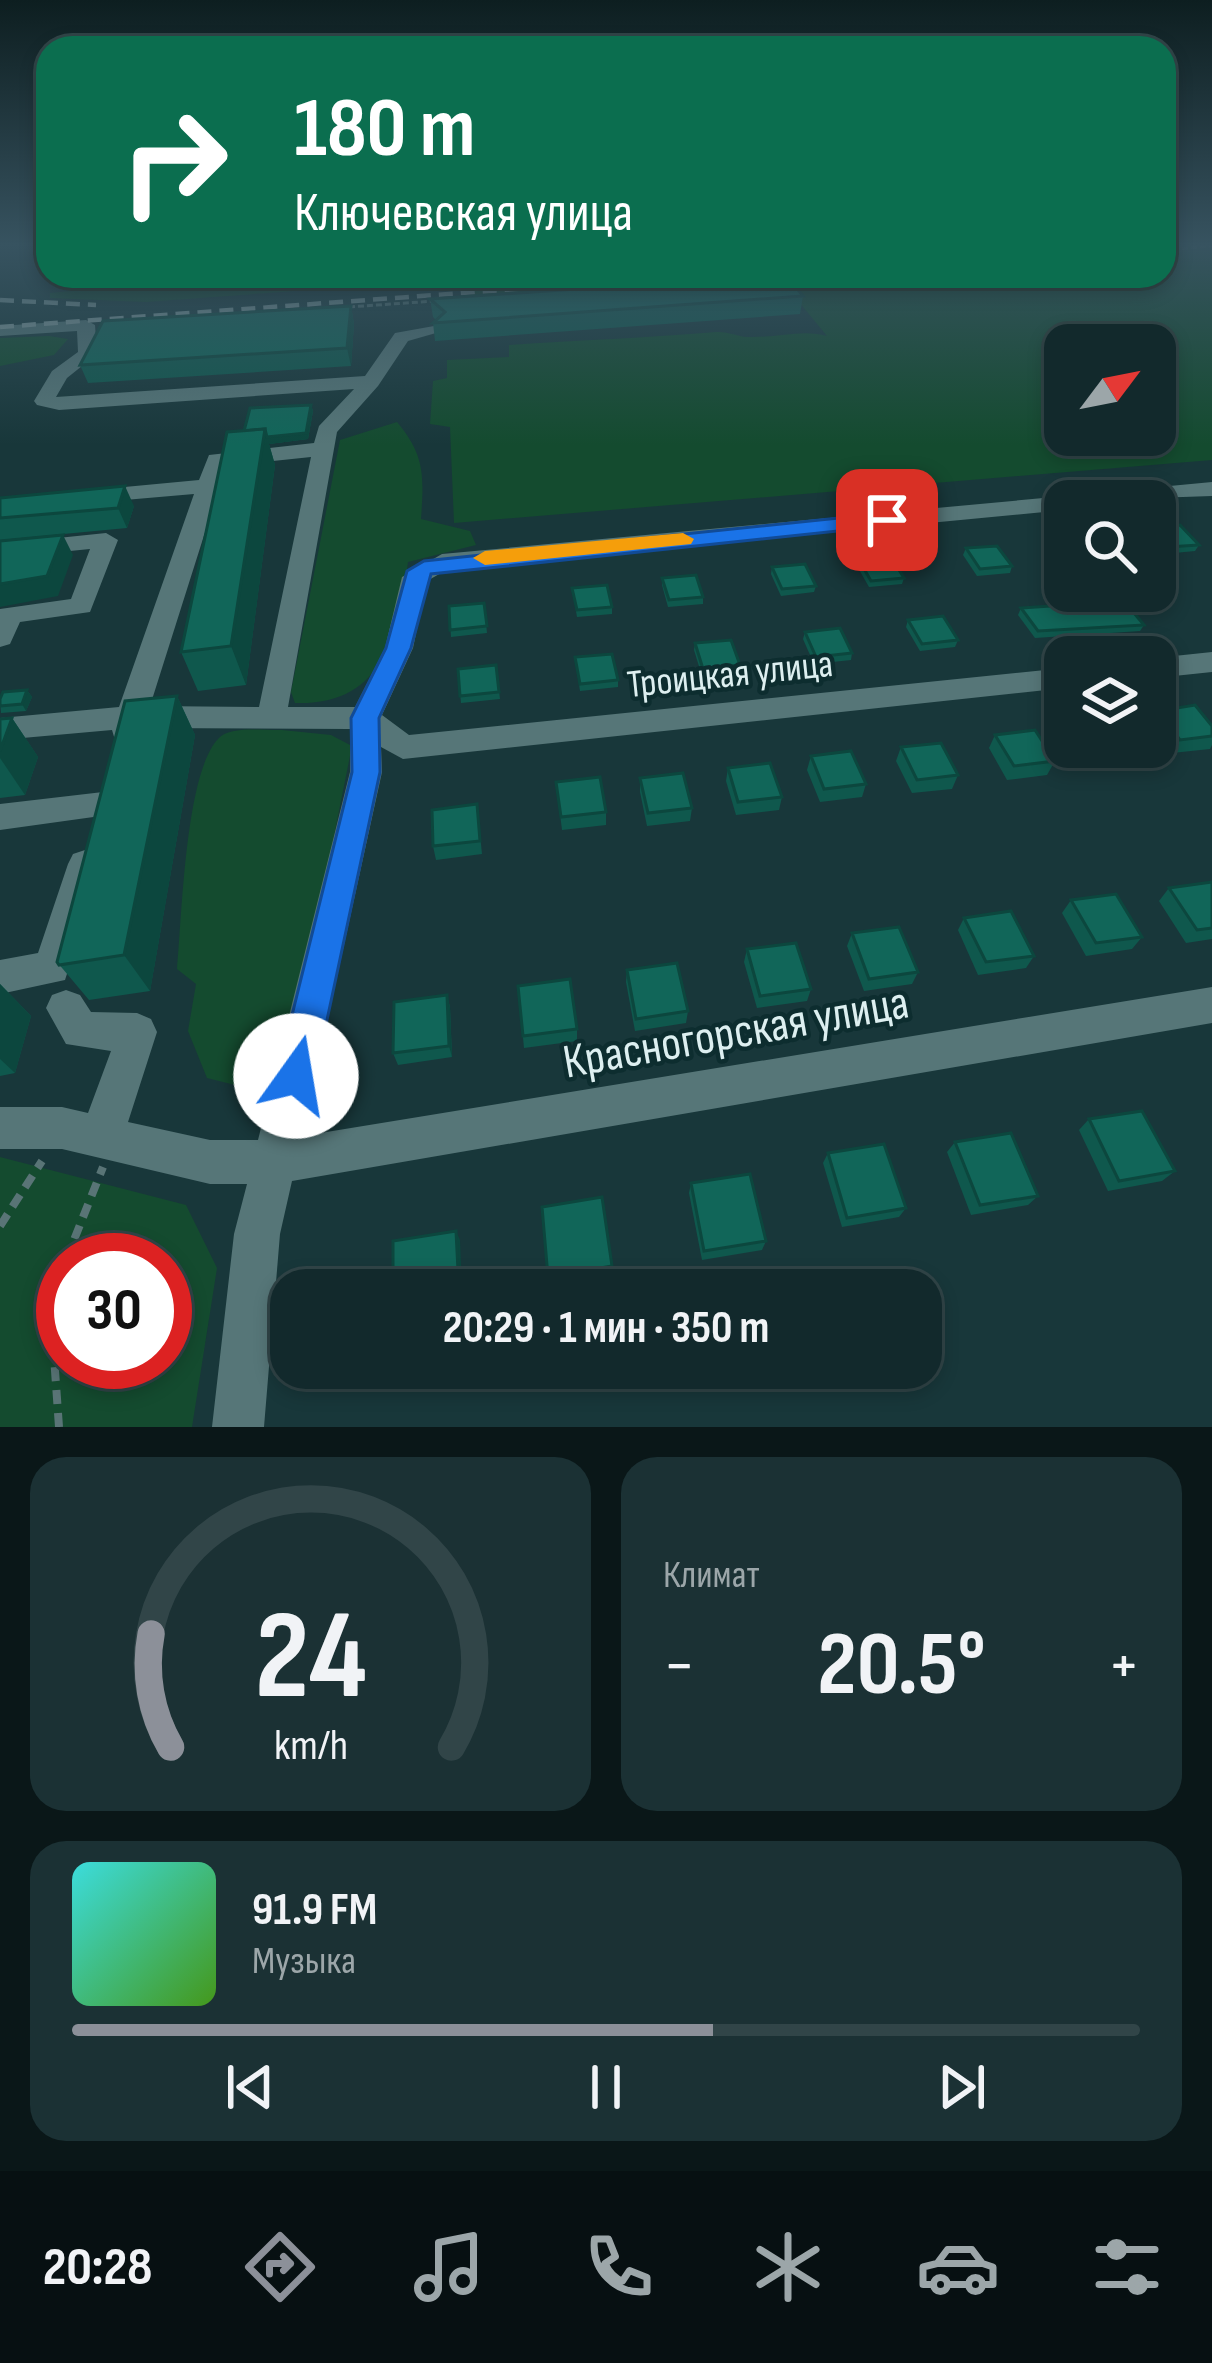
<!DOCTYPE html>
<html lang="ru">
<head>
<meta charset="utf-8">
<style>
  :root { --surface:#12292c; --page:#1b3134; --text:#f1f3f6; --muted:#9ca6a9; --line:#314548; --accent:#8c9099 }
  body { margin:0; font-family:"Sofia Sans Condensed",sans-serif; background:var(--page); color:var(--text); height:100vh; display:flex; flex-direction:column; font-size:45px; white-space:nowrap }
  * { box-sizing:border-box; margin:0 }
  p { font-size:39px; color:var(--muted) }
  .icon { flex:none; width:66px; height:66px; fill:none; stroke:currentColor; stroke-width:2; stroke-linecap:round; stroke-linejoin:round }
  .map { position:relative; height:1427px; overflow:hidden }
  .sheet { display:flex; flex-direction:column; gap:30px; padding:30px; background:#0a1718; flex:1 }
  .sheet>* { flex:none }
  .guide { position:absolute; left:36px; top:36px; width:1140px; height:252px; border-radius:36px; box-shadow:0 6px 18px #0003,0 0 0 3px var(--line); background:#0b6e4f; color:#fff; overflow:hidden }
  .needle { width:78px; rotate:58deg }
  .fabs { position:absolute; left:1044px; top:324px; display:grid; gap:24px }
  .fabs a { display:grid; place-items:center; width:132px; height:132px; border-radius:24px; background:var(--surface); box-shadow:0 6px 18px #0003,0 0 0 3px var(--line); font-size:60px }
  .speed { position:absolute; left:36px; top:1233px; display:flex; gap:24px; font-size:60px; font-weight:700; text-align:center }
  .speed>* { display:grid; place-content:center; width:156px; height:156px; border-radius:50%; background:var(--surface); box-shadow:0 6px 18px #0003,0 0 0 3px var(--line); line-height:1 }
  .speed .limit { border:18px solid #d22; background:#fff; color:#111 }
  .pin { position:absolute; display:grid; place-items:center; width:102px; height:102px; color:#fff; margin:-51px; border-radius:24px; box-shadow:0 6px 18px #0006 }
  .me { position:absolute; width:132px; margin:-66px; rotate:13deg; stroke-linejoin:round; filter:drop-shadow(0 0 9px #0008) }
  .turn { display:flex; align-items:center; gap:42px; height:252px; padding:0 60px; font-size:54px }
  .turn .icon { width:156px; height:156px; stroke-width:2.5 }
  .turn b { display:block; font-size:84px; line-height:102px }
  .big { font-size:90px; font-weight:700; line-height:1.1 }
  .sheet .widget { flex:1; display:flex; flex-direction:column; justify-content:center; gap:18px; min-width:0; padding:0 42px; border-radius:36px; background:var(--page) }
  .sheet .dial { align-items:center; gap:0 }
  .dial svg { height:312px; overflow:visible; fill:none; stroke:var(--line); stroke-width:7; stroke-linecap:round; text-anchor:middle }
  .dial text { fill:var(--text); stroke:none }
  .song { display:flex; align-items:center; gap:36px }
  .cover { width:144px; height:144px; border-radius:18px; background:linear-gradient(135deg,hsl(180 70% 55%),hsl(100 70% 35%)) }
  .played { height:12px; border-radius:6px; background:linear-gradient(90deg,var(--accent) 60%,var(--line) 60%) }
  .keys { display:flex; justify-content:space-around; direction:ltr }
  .heat { display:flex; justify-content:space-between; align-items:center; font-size:66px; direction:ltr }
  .sheet .tiles { flex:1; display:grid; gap:30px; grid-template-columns:1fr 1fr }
  .widget:last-child { grid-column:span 2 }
  .trip { position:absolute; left:270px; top:1269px; width:672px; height:120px; border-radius:36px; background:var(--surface); box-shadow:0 6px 18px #0003,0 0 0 3px var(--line); font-weight:700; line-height:120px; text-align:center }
  .dock { display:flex; height:192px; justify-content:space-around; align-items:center; background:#071012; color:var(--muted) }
  .dock .icon { width:84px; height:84px }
  .dock .active { color:var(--accent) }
  .dock b { font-size:54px; color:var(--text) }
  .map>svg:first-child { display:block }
  .green { fill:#144b2f; fill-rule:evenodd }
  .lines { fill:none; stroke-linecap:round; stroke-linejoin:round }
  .path-far1 { stroke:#597476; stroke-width:3; stroke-dasharray:6 3; stroke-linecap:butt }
  .path { stroke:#597476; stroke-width:8; stroke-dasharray:14 9; stroke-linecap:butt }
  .minor { fill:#567678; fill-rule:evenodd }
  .rail { stroke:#89a0a2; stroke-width:4.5; stroke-dasharray:14 8; stroke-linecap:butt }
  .wall { fill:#0f584d }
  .shaded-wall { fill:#0c473e }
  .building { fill:#116659; stroke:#0c473e; stroke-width:3 }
  .route { fill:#1a73e8; stroke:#114b97; stroke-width:3 }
  .slow { fill:#f59e0b }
  .labels { text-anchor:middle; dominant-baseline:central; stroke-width:9; stroke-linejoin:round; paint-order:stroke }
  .street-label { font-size:39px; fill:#ddeff0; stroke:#0d2d2f }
  .near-street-label { font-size:48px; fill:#ddeff0; stroke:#0d2d2f }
</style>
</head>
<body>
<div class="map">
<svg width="1212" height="1427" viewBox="0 0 1212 1427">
  <rect width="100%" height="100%" fill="#18373a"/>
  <!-- green -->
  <g class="green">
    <path d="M 1164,245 L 1212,245 L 1212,460 L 454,523 L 450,427 L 430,424 L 433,381 L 447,378 L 447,360 L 509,357 L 509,345 C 578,340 647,338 716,332 C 729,331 740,338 753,337 C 778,337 805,329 827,336 L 785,285 L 468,302 L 474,278 L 146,302 L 50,298 L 50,293 L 101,288 L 126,276 L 1164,276 ZM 1065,345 L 1155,345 L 1155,435 L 1065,435 Z"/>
    <path d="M 49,336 L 68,339 L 54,355 L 0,366 L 0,338 Z"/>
    <path d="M 397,422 C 425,455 424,476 421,519 L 470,531 L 476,545 L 408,562 C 398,636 383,706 295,703 L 291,692 L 340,440 Z"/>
    <path d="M 282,730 L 331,735 L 352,746 L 290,1055 L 263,1092 L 207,1078 L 188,1031 L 196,984 L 177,969 C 182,918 185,774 218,739 C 230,725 265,731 282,730 Z"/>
    <path d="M 0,1157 L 186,1205 L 217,1268 L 192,1427 L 0,1427 ZM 63,1260 L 165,1260 L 165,1362 L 63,1362 Z"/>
  </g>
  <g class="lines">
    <!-- path-far1 -->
    <g class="path-far1">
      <path d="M 1164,250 L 1212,246"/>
      <path d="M 349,307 L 434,301"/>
    </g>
    <!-- path -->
    <g class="path">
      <path d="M 0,1226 L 42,1161"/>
      <path d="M 66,1260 L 103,1167"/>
      <path d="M 59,1427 L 52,1328 L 63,1269"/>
    </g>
    <!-- minor -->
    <g class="minor">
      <path d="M 86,320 L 95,325 L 97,354 L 67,378 L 56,397 L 365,376 L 395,333 L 434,326 L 443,331 L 408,341 L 378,386 L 337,432 L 288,707 L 355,707 L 385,648 L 402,577 L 442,554 L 1065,496 L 1074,499 L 1085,494 L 1212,482 L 1212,496 L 1065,501 L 1065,510 L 448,569 L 427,581 L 413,648 L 382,715 L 409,735 L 1065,668 L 1065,688 L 403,759 L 381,747 L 382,772 L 302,1136 L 1212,987 L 1212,1023 L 292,1181 L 280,1234 L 264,1427 L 212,1427 L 234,1234 L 247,1184 L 210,1184 L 62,1149 L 0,1149 L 0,1107 L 62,1107 L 88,1113 L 111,1051 L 66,1044 L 46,1008 L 52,995 L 66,990 L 80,995 L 91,1012 L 137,1013 L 151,1019 L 157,1032 L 128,1122 L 210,1140 L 258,1140 L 350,772 L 350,729 L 143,728 L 137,740 L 115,740 L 112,730 L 0,740 L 0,718 L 119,707 L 194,494 L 90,503 L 78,496 L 82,491 L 199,480 L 209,455 L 314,443 L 319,426 L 354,389 L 59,410 L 37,405 L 34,401 L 52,371 L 78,352 L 77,331 L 0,336 L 0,326 ZM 311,457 L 259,707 L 150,706 L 226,466 Z"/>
      <path d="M 106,533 L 118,540 L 90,612 L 20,622 L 10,644 L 0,647 L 0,609 L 71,599 L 90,549 L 0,558 L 0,544 Z"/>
      <path d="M 1212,652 L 1212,672 L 1155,678 L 1155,658 Z"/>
      <path d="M 103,792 L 115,796 L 119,805 L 115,814 L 0,830 L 0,804 Z"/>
      <path d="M 85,850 L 97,854 L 102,864 L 65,980 L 0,994 L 0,960 L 38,953 L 68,864 L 73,854 Z"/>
    </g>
    <!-- rail -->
    <g class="rail">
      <path d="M 0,300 L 96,305"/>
      <path d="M 0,327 L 693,276"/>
    </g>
  </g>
  <!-- wall -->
  <g class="wall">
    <path d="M 803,296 L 800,314 L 435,341 L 433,323 L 436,320 L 433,317 L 430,299 Z"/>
    <path d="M 351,306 L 354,324 L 351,366 L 88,383 L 80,365 Z"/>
    <path d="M 311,405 L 313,411 L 308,439 L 269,444 L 275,465 L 246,685 L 198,691 L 181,652 L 244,431 Z"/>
    <path d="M 0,498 L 134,506 L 127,528 L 0,540 Z"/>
    <path d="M 1155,527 L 1199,545 L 1195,551 L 1164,554 L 1155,544 Z"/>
    <path d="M 1056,537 L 1065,537 L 1065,558 L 1054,544 Z"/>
    <path d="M 966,548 L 1012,566 L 1010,573 L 977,576 L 963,555 Z"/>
    <path d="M 859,560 L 904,578 L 902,584 L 869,587 L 857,566 Z"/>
    <path d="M 772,567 L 816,586 L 814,592 L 781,596 L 771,574 Z"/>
    <path d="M 662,578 L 703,597 L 703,604 L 668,607 L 662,585 Z"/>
    <path d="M 572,588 L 612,607 L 612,614 L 577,617 Z"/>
    <path d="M 484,603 L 487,633 L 451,637 L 449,606 Z"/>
    <path d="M 1021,608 L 1144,625 L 1140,631 L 1035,638 L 1018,615 Z"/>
    <path d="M 908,620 L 958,640 L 955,647 L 920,651 L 906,627 Z"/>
    <path d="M 805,632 L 852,653 L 851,660 L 814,664 L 803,639 Z"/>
    <path d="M 695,643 L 740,665 L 739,672 L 702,676 L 694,650 Z"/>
    <path d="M 575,657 L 618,680 L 618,687 L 580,691 Z"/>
    <path d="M 496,665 L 500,699 L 461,703 L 458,669 Z"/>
    <path d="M 27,690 L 32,697 L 26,711 L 1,713 L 0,699 Z"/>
    <path d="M 177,696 L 195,735 L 150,991 L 89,1000 L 57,962 Z"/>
    <path d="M 1158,711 L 1212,726 L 1212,745 L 1210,749 L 1172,753 L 1155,731 L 1155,717 Z"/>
    <path d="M 12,718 L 38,757 L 25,795 L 0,798 L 0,719 Z"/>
    <path d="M 995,735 L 1055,761 L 1047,775 L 1007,780 L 989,748 Z"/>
    <path d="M 901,747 L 958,775 L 952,789 L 912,793 L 896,761 Z"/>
    <path d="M 1083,747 L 1142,747 L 1143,748 L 1134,761 L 1096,766 Z"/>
    <path d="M 811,756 L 866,784 L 862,797 L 820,802 L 807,770 Z"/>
    <path d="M 728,768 L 782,797 L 779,810 L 736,815 L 726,781 Z"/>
    <path d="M 640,778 L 692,808 L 690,821 L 647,826 L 640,792 Z"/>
    <path d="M 556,782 L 606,812 L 606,825 L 562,830 Z"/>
    <path d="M 477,804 L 482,854 L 436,860 L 433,846 Z"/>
    <path d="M 1212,882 L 1212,939 L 1186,943 L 1159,901 L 1169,888 Z"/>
    <path d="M 1071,900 L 1142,937 L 1132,949 L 1086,956 L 1062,913 Z"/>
    <path d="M 964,918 L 1034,956 L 1026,968 L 978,975 L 958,930 Z"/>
    <path d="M 852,933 L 918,972 L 912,984 L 864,991 L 847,946 Z"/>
    <path d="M 747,949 L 811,989 L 807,1001 L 757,1008 L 744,962 Z"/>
    <path d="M 627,970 L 688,1011 L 686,1023 L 635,1031 L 626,982 Z"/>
    <path d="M 0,984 L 31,1016 L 15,1073 L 0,1076 Z"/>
    <path d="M 518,986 L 577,1029 L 577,1041 L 524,1048 Z"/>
    <path d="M 447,995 L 450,1007 L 452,1057 L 398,1065 L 393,1053 Z"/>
    <path d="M 1089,1119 L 1175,1171 L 1162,1181 L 1108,1191 L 1079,1130 Z"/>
    <path d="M 955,1142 L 1038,1196 L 1028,1205 L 971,1215 L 947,1152 Z"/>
    <path d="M 828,1153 L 906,1208 L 899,1217 L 842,1227 L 823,1163 Z"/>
    <path d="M 691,1183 L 766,1241 L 762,1250 L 702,1260 L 689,1193 Z"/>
    <path d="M 542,1207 L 612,1266 L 612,1275 L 550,1285 Z"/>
  </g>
  <!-- shaded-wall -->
  <g class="shaded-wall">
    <path d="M 351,306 L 354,324 L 351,366 L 347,348 Z"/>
    <path d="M 311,405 L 313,411 L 308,439 L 269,444 L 275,465 L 246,685 L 231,646 L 265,429 Z"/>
    <path d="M 125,486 L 134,506 L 127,528 L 118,508 Z"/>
    <path d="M 63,535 L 73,555 L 58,596 L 0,607 L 0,584 Z"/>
    <path d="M 27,690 L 32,697 L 26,711 L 22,704 Z"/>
    <path d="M 177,696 L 195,735 L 150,991 L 124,955 Z"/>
    <path d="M 12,718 L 38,757 L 25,795 L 0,758 L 0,751 Z"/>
    <path d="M 0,984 L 31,1016 L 15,1073 L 0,1059 Z"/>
    <path d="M 447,995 L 450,1007 L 452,1057 L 449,1046 Z"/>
    <path d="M 456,1231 L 460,1240 L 462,1290 L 459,1290 Z"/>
  </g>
  <!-- building -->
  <g class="building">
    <path d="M 765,276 L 787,276 L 803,296 L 433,323 L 445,312 L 430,299 Z"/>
    <path d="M 351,306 L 347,348 L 80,365 L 103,321 Z"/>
    <path d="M 311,405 L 306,433 L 267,437 L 265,429 L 244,431 L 250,408 Z"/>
    <path d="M 265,429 L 231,646 L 181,652 L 227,432 Z"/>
    <path d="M 125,486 L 118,508 L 0,518 L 0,498 Z"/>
    <path d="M 1180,525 L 1199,545 L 1168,547 L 1155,534 L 1155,527 Z"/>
    <path d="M 63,535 L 47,576 L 0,584 L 0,541 Z"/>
    <path d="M 1056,537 L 1065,537 L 1065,548 Z"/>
    <path d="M 997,546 L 1012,566 L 980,569 L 966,548 Z"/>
    <path d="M 891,557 L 904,578 L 871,581 L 859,560 Z"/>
    <path d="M 805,564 L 816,586 L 782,589 L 772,567 Z"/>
    <path d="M 696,575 L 703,597 L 669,600 L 662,578 Z"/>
    <path d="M 607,585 L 612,607 L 577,610 L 572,588 Z"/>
    <path d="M 1124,601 L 1144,625 L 1038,631 L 1021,608 Z"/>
    <path d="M 484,603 L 487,626 L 450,630 L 449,606 Z"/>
    <path d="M 943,616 L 958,640 L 922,644 L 908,620 Z"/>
    <path d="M 840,628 L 852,653 L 816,657 L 805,632 Z"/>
    <path d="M 731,640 L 740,665 L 703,669 L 695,643 Z"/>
    <path d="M 612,654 L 618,680 L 580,684 L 575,657 Z"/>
    <path d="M 496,665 L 499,692 L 460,696 L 458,669 Z"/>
    <path d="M 27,690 L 22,704 L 0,706 L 0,699 L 3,692 Z"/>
    <path d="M 177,696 L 124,955 L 59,965 L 57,962 L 125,701 Z"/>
    <path d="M 1195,705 L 1212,726 L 1212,736 L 1180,740 L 1158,711 Z"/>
    <path d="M 12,718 L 0,751 L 0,719 Z"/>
    <path d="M 1035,730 L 1055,761 L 1014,766 L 995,735 Z"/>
    <path d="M 941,743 L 958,775 L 917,780 L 901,747 Z"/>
    <path d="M 1100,747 L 1142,747 L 1143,748 L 1103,752 Z"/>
    <path d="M 851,751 L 866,784 L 824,789 L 811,756 Z"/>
    <path d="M 770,763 L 782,797 L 738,802 L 728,768 Z"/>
    <path d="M 683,773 L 692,808 L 648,813 L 640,778 Z"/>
    <path d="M 600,777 L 606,812 L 561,817 L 556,782 Z"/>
    <path d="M 477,804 L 480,841 L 433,846 L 432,810 Z"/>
    <path d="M 1212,882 L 1212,928 L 1197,930 L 1169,888 Z"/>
    <path d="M 1116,894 L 1142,937 L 1096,943 L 1071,900 Z"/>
    <path d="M 1011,911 L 1034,956 L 986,962 L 964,918 Z"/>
    <path d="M 899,927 L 918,972 L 869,979 L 852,933 Z"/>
    <path d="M 796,943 L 811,989 L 760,996 L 747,949 Z"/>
    <path d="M 677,963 L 688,1011 L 636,1019 L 627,970 Z"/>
    <path d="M 570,979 L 577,1029 L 523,1036 L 518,986 Z"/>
    <path d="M 447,995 L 449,1046 L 393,1053 L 394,1002 Z"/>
    <path d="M 1142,1111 L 1175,1171 L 1119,1181 L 1089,1119 Z"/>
    <path d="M 1011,1133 L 1038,1196 L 980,1205 L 955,1142 Z"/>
    <path d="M 884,1144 L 906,1208 L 847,1218 L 828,1153 Z"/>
    <path d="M 750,1174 L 766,1241 L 704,1251 L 691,1183 Z"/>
    <path d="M 602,1197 L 612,1266 L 548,1277 L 542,1207 Z"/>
    <path d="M 456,1231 L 459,1290 L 393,1290 L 393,1241 Z"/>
  </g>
  <!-- sky -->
  <linearGradient id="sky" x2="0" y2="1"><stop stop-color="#0d1e20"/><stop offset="0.55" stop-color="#375360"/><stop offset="1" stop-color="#375360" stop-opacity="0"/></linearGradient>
  <rect width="1212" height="445" fill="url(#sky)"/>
  <!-- route -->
  <path class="route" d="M 887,513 L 895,515 L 895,525 L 431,574 L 411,648 L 379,718 L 380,772 L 315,1076 L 309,1089 L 296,1094 L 283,1089 L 277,1076 L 352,772 L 351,718 L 386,648 L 407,571 L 424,561 Z"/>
  <!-- slow -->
  <path class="slow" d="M 683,533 L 694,539 L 691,544 L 485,565 L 473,558 L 485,551 Z"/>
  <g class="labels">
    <!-- street labels -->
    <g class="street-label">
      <text transform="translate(730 675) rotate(-6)">Троицкая улица</text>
    </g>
    <!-- near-street labels -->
    <g class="near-street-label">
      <text transform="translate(736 1033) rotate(-10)">Красногорская улица</text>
    </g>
  </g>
</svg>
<div class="fabs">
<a><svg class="needle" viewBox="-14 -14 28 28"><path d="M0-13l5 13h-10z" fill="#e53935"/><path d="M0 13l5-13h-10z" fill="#9ca6a9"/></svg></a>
<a><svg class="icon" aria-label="search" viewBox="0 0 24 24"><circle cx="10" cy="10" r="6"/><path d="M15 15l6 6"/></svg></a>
<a><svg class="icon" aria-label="layers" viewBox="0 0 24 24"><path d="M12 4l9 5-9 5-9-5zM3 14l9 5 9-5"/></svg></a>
</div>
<div class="speed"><div class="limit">30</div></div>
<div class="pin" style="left:887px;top:520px;background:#d93025"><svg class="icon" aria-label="arrive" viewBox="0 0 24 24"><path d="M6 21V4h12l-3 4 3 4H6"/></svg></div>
<svg class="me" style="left:296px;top:1076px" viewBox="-20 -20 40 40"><circle r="19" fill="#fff"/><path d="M0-13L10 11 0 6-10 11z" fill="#1a73e8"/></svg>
<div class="trip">20:29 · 1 мин · 350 m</div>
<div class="guide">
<div class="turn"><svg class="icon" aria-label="right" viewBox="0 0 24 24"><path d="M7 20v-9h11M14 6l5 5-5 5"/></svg><div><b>180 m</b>Ключевская улица</div></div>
</div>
</div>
<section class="sheet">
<div class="tiles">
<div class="widget dial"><svg viewBox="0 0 100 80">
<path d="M14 69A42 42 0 1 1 86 69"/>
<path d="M14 69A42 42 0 0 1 9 40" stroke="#8c9099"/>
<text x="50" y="56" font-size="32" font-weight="700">24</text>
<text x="50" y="72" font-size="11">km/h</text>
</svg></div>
<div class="widget"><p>Климат</p>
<div class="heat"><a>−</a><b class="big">20.5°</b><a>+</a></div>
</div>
<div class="widget">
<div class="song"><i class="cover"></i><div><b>91.9 FM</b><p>Музыка</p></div></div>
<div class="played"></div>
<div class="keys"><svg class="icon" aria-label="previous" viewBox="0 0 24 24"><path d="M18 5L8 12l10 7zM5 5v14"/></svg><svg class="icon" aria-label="pause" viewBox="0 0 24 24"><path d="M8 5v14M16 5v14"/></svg><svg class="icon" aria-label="next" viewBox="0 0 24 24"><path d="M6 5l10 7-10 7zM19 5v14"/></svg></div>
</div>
</div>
</section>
<nav class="dock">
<b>20:28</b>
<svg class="icon active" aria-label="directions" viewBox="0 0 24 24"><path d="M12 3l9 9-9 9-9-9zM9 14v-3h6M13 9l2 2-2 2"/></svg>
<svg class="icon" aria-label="music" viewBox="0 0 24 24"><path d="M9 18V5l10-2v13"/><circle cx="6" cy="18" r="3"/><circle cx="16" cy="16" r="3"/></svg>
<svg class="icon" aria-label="phone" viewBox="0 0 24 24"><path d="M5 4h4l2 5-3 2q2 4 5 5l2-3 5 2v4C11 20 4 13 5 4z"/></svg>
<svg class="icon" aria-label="climate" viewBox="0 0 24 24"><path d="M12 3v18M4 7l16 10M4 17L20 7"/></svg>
<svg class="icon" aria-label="car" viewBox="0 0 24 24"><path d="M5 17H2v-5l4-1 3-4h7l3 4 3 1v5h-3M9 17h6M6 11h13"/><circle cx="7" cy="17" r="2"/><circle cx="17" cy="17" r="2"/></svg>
<svg class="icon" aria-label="filters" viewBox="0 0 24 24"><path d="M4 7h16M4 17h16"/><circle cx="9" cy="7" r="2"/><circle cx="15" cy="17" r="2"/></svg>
</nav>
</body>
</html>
